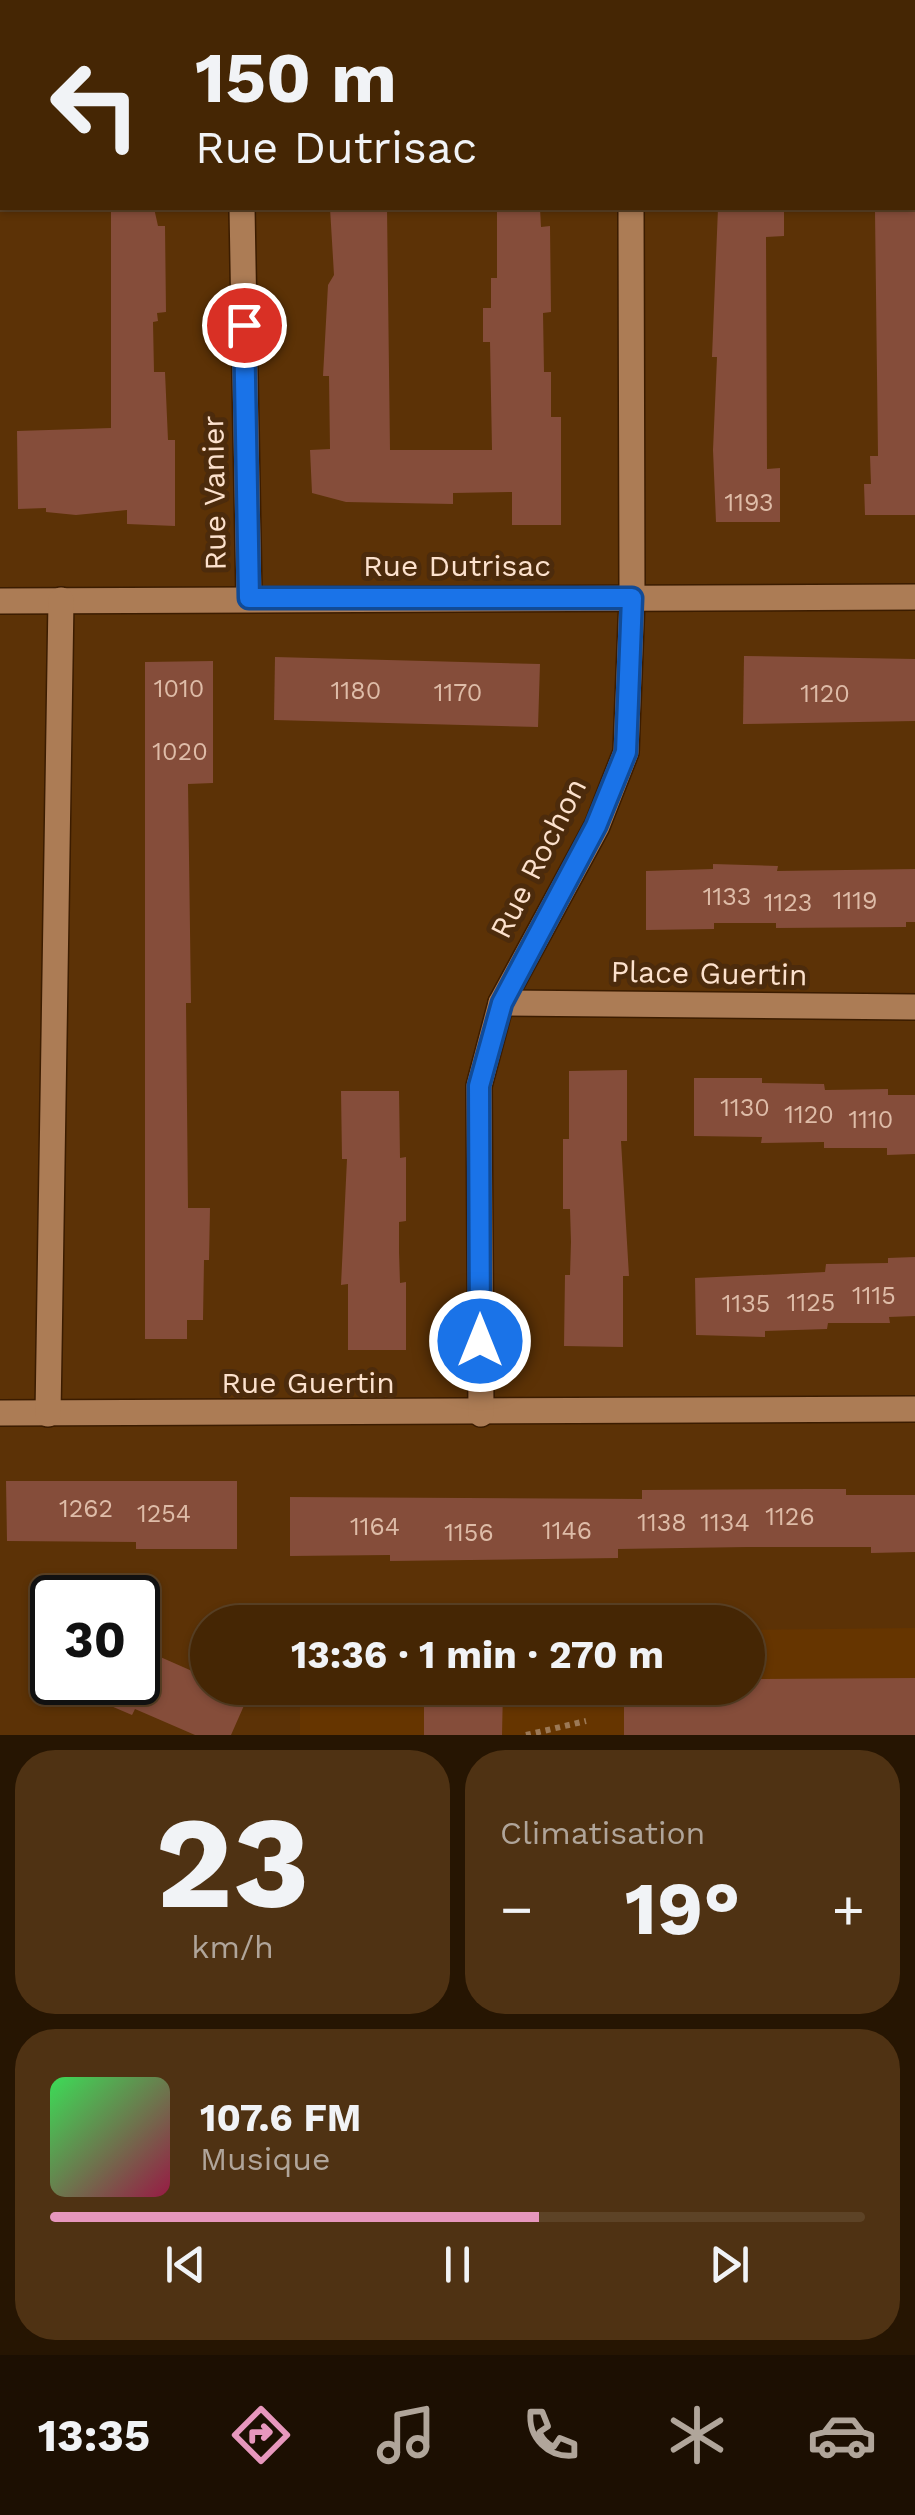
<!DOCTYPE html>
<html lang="fr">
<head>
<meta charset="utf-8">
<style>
  :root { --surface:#452604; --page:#4f3213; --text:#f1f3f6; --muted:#b0a59a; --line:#5d4326; --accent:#e797bd }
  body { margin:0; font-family:"Work Sans",sans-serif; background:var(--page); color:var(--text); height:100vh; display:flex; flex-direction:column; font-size:38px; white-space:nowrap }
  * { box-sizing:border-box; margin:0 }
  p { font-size:32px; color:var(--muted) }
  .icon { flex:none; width:55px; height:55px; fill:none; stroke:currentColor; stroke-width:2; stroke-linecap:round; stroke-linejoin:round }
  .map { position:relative; height:1735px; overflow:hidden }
  .drawer { display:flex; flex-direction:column; gap:15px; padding:15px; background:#261502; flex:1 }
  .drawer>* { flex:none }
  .hud { position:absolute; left:0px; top:0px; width:915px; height:210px; box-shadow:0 2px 8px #0004,0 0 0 2px var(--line); background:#452604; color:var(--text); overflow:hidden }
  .speed { position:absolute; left:30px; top:1575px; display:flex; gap:20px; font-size:50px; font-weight:700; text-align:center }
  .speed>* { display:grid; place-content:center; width:130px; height:130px; border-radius:50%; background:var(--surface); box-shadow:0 2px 8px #0004,0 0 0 2px var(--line); line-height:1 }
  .speed .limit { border:5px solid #111; border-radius:15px; background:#fff; color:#111 }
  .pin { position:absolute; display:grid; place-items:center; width:85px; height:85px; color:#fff; margin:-42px; border:5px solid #fff; border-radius:50%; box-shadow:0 2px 10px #0007 }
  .me { position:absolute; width:110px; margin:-55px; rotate:0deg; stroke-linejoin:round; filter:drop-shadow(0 0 8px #0008) }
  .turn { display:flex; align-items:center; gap:35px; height:210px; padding:0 30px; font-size:45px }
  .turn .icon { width:130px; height:130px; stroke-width:2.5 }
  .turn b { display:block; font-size:70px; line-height:85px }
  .big { font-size:75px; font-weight:700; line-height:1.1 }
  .drawer .card { flex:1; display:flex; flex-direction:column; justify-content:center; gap:15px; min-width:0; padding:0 35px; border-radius:40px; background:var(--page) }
  .drawer .dial { align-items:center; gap:0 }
  .dial b { font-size:130px; line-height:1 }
  .song { display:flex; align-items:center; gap:30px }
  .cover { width:120px; height:120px; border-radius:15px; background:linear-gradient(135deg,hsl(130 70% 55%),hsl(340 70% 35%)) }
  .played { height:10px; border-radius:5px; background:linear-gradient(90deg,var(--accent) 60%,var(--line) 60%) }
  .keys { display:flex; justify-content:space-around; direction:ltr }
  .heat { display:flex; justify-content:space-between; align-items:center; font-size:55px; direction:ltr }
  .drawer .tiles { flex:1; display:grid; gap:15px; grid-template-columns:1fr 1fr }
  .card:last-child { grid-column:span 2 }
  .trip { position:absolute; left:190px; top:1605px; width:575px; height:100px; border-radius:50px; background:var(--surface); box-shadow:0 2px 8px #0004,0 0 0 2px var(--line); font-weight:700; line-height:100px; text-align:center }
  .tab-bar { display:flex; height:160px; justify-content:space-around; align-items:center; background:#1c0f02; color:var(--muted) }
  .tab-bar .icon { width:70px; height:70px }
  .tab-bar .on { color:var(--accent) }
  .tab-bar b { font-size:45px; color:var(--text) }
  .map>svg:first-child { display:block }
  .built { fill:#663500 }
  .building { fill:#854d3a }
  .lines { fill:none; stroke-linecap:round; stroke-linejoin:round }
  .street-casing { stroke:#3b1c00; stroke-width:28 }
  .path { stroke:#9c7956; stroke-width:6; stroke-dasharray:5 5; stroke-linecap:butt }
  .street { stroke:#ac7c55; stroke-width:25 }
  .route-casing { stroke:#114b97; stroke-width:25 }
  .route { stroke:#1a73e8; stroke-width:18 }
  .labels { text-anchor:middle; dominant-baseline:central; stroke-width:10; stroke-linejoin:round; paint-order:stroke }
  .number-label { font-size:25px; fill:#debca8 }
  .street-label { font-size:30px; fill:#fce1cd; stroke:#4c2b0c }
</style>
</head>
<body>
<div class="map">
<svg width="915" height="1735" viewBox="0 0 915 1735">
  <rect width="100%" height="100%" fill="#5c3206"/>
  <!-- built -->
  <path class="built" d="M 915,1628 L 915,1735 L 300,1735 L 300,1688 L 748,1688 L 748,1630 Z"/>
  <!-- building -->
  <g class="building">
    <path d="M 111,208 L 154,208 L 158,226 L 165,226 L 166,312 L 157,313 L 158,321 L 153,322 L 154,372 L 165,372 L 168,440 L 175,440 L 175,526 L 127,524 L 127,510 L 76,515 L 46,512 L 46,508 L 18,509 L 17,431 L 111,428 Z"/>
    <path d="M 330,208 L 387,208 L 390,450 L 492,450 L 490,342 L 483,342 L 483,308 L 491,308 L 491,278 L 497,278 L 497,208 L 540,208 L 541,227 L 550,226 L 551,312 L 543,313 L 544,372 L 551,372 L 551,417 L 561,417 L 561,525 L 512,525 L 512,492 L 453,493 L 453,504 L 346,502 L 312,493 L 310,450 L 330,449 L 329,376 L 323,376 L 328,285 L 334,275 Z"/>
    <path d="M 718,208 L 784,208 L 784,236 L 766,237 L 767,469 L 780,468 L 780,522 L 716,522 L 713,450 L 717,357 L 712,357 Z"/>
    <path d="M 875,212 L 915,212 L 915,515 L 865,515 L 864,484 L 871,484 L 870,456 L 878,456 Z"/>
    <path d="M 744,656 L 915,659 L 915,721 L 743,724 Z"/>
    <path d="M 275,657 L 540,664 L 538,727 L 274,720 Z"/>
    <path d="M 213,661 L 213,783 L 188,784 L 191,1003 L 186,1003 L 188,1208 L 210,1208 L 209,1260 L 204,1260 L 203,1320 L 187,1320 L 187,1339 L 145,1339 L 145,662 Z"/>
    <path d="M 713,864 L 778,866 L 777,871 L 915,869 L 915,922 L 906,922 L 906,927 L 776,928 L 776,923 L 714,923 L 714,929 L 646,930 L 646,871 L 713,869 Z"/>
    <path d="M 627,1070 L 627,1141 L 621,1141 L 629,1276 L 623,1276 L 623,1347 L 564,1346 L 565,1275 L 570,1275 L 571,1242 L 570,1209 L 563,1209 L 563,1139 L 569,1139 L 569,1071 Z"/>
    <path d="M 694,1078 L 762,1078 L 762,1083 L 824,1084 L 825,1090 L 888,1089 L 888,1095 L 915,1095 L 915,1154 L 887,1155 L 887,1148 L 824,1148 L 824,1142 L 761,1143 L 762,1137 L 694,1136 Z"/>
    <path d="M 341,1091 L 399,1091 L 400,1158 L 406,1157 L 406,1221 L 399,1222 L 399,1252 L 400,1283 L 406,1282 L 406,1350 L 348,1350 L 348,1284 L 341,1285 L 347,1159 L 342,1159 Z"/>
    <path d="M 915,1257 L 915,1316 L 889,1317 L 890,1323 L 828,1323 L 827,1329 L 765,1331 L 765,1337 L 696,1335 L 695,1278 L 825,1272 L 826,1264 L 888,1263 L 888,1258 Z"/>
    <path d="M 6,1481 L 237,1481 L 237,1549 L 136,1549 L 136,1542 L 7,1541 Z"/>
    <path d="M 810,1489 L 846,1489 L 846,1495 L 915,1495 L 915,1552 L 871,1553 L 871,1547 L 747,1547 L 618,1549 L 618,1558 L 390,1561 L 390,1555 L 290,1556 L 290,1497 L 642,1499 L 642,1490 Z"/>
    <path d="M 138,1655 L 155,1662 L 158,1656 L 208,1678 L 208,1688 L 246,1701 L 231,1735 L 195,1735 L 135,1709 L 132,1715 L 55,1682 L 138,1682 Z"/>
    <path d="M 915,1678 L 915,1735 L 624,1735 L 624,1688 L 748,1688 L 748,1679 Z"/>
    <path d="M 424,1688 L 503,1688 L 502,1735 L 424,1735 Z"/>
  </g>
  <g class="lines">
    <defs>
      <g id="street">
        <path d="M 630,2 L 630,0"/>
        <path d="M 0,17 L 2,17"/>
        <path d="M 912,18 L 915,18"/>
        <path d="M 242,208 L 249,598"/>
        <path d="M 0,601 L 915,597"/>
        <path d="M 501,1003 L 915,1007"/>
        <path d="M 0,1413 L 915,1409"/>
        <path d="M 48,1414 L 61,600"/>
        <path d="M 481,1414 L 479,1086 L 501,1003 L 597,826 L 626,752 L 632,598 L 631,208"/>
      </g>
    </defs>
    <!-- street casing -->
    <use href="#street" class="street-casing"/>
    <!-- path -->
    <path class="path" d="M 526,1735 L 586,1721"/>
    <!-- street -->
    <use href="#street" class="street"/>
  </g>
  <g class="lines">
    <defs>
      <path id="route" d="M 244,325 L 249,598 L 632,598 L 626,752 L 596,826 L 502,1003 L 479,1086 L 480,1341"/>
    </defs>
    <!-- route casing -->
    <use href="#route" class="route-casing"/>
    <!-- route -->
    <use href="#route" class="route"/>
  </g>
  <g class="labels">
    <!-- number labels -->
    <g class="number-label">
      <text x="749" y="502">1193</text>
      <text x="179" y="688">1010</text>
      <text x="356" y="690">1180</text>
      <text x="458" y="692">1170</text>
      <text x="825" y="693">1120</text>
      <text x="180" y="751">1020</text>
      <text x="727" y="896">1133</text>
      <text x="855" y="900">1119</text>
      <text x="788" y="902">1123</text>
      <text x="745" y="1107">1130</text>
      <text x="809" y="1114">1120</text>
      <text x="871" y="1119">1110</text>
      <text x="874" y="1295">1115</text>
      <text x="811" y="1302">1125</text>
      <text x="746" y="1303">1135</text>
      <text x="86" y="1508">1262</text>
      <text x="164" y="1513">1254</text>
      <text x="790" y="1516">1126</text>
      <text x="662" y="1522">1138</text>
      <text x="725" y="1522">1134</text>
      <text x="375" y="1526">1164</text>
      <text x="567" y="1530">1146</text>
      <text x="469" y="1532">1156</text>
    </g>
    <!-- street labels -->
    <g class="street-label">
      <text transform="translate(214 493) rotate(-91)">Rue Vanier</text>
      <text x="457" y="565">Rue Dutrisac</text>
      <text transform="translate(538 858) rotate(-63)">Rue Rochon</text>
      <text transform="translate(709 973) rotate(1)">Place Guertin</text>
      <text x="308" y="1382">Rue Guertin</text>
    </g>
  </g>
</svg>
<div class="speed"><div class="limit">30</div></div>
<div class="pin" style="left:244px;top:325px;background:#d93025"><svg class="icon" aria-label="arrive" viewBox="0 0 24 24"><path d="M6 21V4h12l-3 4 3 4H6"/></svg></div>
<svg class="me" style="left:480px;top:1341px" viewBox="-20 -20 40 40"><circle r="17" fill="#1a73e8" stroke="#fff" stroke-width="3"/><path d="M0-11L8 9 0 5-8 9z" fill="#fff"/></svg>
<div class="trip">13:36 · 1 min · 270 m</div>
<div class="hud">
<div class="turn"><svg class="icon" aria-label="left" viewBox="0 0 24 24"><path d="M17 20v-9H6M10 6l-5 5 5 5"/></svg><div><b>150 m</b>Rue Dutrisac</div></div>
</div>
</div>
<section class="drawer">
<div class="tiles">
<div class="card dial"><b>23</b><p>km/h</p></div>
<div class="card"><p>Climatisation</p>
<div class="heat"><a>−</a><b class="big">19°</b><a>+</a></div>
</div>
<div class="card">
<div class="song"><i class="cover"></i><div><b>107.6 FM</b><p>Musique</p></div></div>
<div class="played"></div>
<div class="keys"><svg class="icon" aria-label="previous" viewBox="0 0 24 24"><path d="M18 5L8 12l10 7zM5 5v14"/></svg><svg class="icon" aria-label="pause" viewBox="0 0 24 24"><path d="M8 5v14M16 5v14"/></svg><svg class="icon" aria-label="next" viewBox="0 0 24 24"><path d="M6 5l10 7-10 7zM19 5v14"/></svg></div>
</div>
</div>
</section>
<nav class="tab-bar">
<b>13:35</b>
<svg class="icon on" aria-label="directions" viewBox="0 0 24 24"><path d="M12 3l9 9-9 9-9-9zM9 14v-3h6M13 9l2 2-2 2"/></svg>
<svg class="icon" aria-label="music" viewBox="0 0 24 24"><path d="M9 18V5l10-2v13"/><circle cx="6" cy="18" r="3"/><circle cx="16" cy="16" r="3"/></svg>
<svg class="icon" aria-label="phone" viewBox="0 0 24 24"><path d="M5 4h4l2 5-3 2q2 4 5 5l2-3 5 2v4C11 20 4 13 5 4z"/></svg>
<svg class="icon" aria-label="climate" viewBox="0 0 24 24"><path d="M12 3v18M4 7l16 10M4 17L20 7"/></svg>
<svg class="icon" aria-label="car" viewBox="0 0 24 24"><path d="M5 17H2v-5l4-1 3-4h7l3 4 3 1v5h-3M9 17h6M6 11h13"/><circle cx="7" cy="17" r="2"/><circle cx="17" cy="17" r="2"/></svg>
</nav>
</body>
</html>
